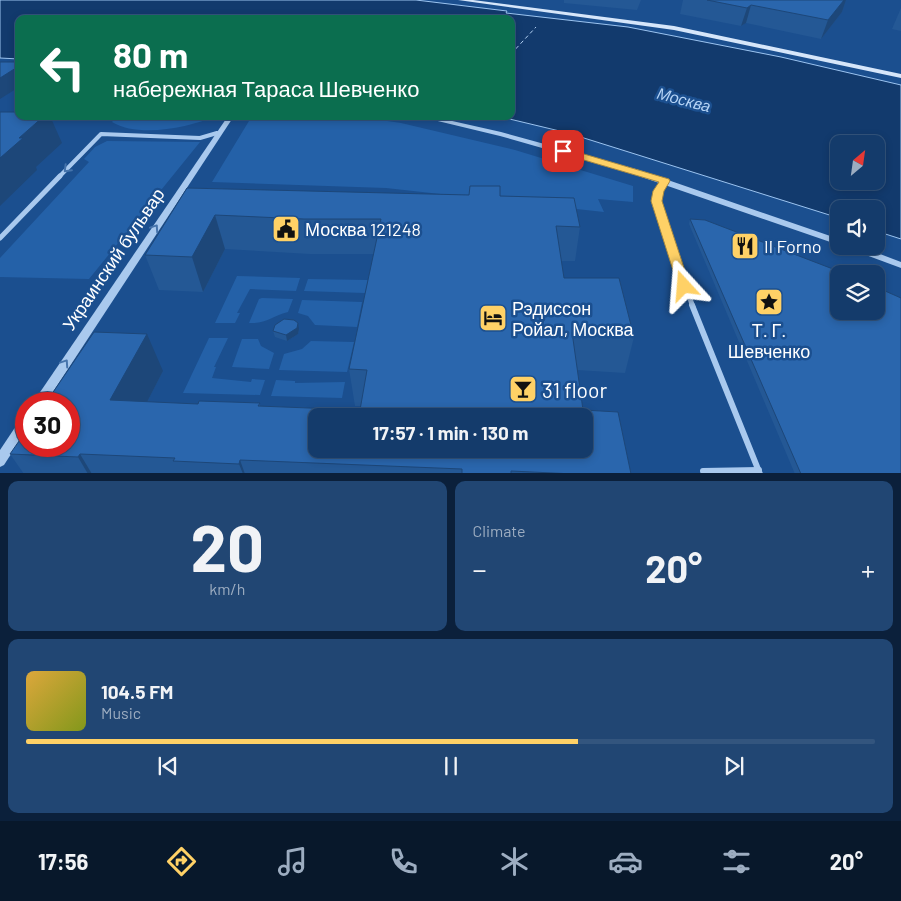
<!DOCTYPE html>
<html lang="en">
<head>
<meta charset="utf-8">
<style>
  :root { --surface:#143b6b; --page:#214673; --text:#f1f3f6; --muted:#9dadc1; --line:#33557e; --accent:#ffd166 }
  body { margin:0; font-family:Barlow,sans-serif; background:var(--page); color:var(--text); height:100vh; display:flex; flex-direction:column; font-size:19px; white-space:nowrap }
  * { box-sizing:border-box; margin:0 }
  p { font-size:16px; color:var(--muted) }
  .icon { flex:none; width:28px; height:28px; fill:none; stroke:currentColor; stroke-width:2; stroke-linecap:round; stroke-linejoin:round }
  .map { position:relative; height:473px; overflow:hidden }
  .panel { display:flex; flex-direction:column; gap:8px; padding:8px; background:#0b203b; flex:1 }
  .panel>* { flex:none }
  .guide { position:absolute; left:15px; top:15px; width:500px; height:105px; border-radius:10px; box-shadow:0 2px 8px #0003,0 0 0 1px var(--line); background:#0b6e4f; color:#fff; overflow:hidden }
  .needle { width:32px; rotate:29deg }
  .buttons { position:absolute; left:830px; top:135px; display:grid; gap:10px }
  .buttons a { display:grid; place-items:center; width:55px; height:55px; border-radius:10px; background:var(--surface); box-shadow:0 2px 8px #0003,0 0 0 1px var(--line); font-size:25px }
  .speed { position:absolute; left:15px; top:392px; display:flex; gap:10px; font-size:25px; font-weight:700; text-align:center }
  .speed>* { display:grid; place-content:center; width:65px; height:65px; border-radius:50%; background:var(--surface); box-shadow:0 2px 8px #0003,0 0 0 1px var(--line); line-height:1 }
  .speed .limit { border:8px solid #d22; background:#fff; color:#111 }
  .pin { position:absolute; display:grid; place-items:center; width:42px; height:42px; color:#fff; margin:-21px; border-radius:10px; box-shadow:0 2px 8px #0006 }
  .me { position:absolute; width:55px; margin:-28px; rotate:341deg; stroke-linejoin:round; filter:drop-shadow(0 0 4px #0008) }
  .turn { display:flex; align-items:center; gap:18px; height:105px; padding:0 15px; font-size:22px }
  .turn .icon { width:65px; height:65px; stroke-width:2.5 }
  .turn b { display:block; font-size:35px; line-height:42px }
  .big { font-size:38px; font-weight:700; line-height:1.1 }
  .panel .card { flex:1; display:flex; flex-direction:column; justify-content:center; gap:8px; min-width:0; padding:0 18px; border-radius:10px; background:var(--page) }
  .panel .dial { align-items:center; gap:0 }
  .dial b { font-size:65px; line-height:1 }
  .song { display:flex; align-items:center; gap:15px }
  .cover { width:60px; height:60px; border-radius:8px; background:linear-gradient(135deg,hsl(40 70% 55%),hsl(70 70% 35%)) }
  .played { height:5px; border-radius:2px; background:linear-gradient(90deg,var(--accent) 65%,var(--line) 65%) }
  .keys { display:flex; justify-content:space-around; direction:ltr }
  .heat { display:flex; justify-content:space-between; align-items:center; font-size:28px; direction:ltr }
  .panel .tiles { flex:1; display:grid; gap:8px; grid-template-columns:1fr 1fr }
  .card:last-child { grid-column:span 2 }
  .trip { position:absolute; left:308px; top:408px; width:285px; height:50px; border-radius:10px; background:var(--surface); box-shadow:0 2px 8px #0003,0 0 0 1px var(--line); font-weight:700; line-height:50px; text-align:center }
  .tab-bar { display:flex; height:80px; justify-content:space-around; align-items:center; background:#08182b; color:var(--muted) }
  .tab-bar .icon { width:35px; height:35px }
  .tab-bar .selected { color:var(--accent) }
  .tab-bar b { font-size:22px; color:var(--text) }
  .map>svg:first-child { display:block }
  .green { fill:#2461a8 }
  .water { fill:#123a6d; stroke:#9cc4f0; fill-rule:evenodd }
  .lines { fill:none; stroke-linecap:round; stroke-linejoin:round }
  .ferry { stroke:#b5d3f5; stroke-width:1; stroke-dasharray:4 3; stroke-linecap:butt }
  .minor-far2 { stroke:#a9c9ee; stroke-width:4 }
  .minor-far1 { stroke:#a9c9ee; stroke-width:5 }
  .minor { stroke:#a9c9ee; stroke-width:6 }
  .tertiary { fill:#a9c9ee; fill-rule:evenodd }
  .secondary { fill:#d6e6fa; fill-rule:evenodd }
  .wall { fill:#245895 }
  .shaded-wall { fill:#1d4779 }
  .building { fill:#2a66ad; stroke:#1d4779; fill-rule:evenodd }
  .oneway { stroke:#4674ac }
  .route { fill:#ffd166; stroke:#a68842 }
  .labels { text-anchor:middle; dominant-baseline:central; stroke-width:5; stroke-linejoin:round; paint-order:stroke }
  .far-water-label { font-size:16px; font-style:italic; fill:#b5d3f5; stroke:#1b4f8f }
  .poi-label { font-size:18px; fill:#fff; stroke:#1b4f8f; text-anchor:start }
  .street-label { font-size:18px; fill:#fff; stroke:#1b4f8f }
  .near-poi-label { font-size:21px; fill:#fff; stroke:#1b4f8f; text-anchor:start }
</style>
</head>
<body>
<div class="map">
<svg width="901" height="474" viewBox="0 0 901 474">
  <rect width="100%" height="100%" fill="#1b4f8f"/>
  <!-- green -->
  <g class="green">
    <path d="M 117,116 L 215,116 C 189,128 138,138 112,122 Z"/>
    <path d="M 252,116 L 353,116 L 401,123 L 515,150 L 633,186 L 633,202 L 598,199 L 604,212 L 386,188 L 212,182 Z"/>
    <path d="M 107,141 L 200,142 L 89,279 L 0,277 L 0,258 L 89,162 L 84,159 L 95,147 Z"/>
    <path d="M 237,276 L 300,278 L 296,291 L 250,289 L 237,313 L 240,313 L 235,323 L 215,323 Z"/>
    <path d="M 308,279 L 368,280 L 365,293 L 304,291 Z"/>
    <path d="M 259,299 L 262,298 L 293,299 L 288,312 C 271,316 267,324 249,323 Z"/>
    <path d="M 302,300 L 362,302 L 357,327 L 315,325 L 308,316 L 298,313 Z"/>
    <path d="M 209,338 L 228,338 L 214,367 L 216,367 L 212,378 L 251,382 L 252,379 L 265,380 L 260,395 L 183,393 Z"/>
    <path d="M 242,339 L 258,339 L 261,346 L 274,353 L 269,369 L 232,367 Z"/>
    <path d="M 311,341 L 354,342 L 347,372 L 279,370 L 284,354 L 302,349 Z"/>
    <path d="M 276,380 L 295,381 L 295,383 L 345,382 L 342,398 L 271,396 Z"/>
  </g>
  <!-- water -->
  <path class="water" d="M 0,0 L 416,0 L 507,11 L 506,13 L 628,27 L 781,57 L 901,85 L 901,239 L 876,231 L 876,209 L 839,209 L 839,218 L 568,133 L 497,116 L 511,116 L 511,19 L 19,19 L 19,59 L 0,58 ZM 839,144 L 876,144 L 876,181 L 839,181 Z"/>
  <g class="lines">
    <!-- ferry -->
    <path class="ferry" d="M 511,54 L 536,27"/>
    <!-- minor-far2 -->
    <path class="minor-far2" d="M 59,177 L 101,134 L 200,138 L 217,133"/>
    <!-- minor-far1 -->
    <g class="minor-far1">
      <path d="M 665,181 L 658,196 L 659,213 L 693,307"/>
      <path d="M 0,238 L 60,176"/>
    </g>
    <!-- minor -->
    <g class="minor">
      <path d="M 692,305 L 760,474"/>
      <path d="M 703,471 L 759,470"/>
    </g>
    <!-- tertiary -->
    <g class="tertiary">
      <path d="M 228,116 L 234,116 L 45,404 L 32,404 Z"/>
      <path d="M 417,116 L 430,116 L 501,132 L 639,170 L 839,239 L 839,245 L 633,174 L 500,136 Z"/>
      <path d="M 846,246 L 859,246 L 901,262 L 901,268 L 847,248 Z"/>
      <path d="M 26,416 L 26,431 L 4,465 L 0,467 L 0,450 L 22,417 Z"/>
    </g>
    <!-- secondary -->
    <path class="secondary" d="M 458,0 L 473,0 L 674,26 L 901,74 L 901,78 L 674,30 Z"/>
  </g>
  <!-- wall -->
  <g class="wall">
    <path d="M 564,0 L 641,0 L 637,10 L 564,3 Z"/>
    <path d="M 683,0 L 846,0 L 842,12 L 821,39 L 746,23 L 741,26 L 680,14 Z"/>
    <path d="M 901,8 L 901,31 L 892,29 Z"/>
    <path d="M 187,188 L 500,196 L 580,227 L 575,261 L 561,261 L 564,278 L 634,337 L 625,373 L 577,370 L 583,410 L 631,474 L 24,474 L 10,454 L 163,371 L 147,402 L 198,404 L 260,403 L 260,406 L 360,410 L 361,406 L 355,406 L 349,369 L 374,254 L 310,254 L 225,249 L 203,292 L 159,290 L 145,255 Z"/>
    <path d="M 690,219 L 901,474 L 795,474 L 689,224 Z"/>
    <path d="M 299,329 L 298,334 L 287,341 L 275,337 L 273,331 Z"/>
  </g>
  <!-- shaded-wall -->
  <g class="shaded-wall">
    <path d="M 844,0 L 846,0 L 842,12 L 821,39 L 828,20 Z"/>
    <path d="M 751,5 L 746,23 L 741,26 L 747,8 Z"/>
    <path d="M 19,66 L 19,87 L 0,99 L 0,78 Z"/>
    <path d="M 44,116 L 50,116 L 62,143 L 36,167 L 37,170 L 0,206 L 0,158 L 19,138 Z"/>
    <path d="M 215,215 L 225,249 L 203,292 L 192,257 Z"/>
    <path d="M 298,323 L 299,329 L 298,334 L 287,341 L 286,335 Z"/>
    <path d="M 147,334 L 163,371 L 129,437 L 110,400 Z"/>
    <path d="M 80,454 L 92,474 L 88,474 L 78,457 Z"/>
    <path d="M 240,460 L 245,474 L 243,474 L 239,464 Z"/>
  </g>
  <!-- building -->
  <g class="building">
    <path d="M 707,0 L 844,0 L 828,20 L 751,5 L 747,8 Z"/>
    <path d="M 0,62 L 19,62 L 19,66 L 0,78 Z"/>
    <path d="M 0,112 L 19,112 L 19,116 L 44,116 L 19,138 L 23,138 L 0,158 Z"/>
    <path d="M 470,186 L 500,186 L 500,196 L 574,198 L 580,227 L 556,226 L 564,278 L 619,278 L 634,337 L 572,332 L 583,410 L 618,412 L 631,474 L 574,474 L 511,471 L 511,474 L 462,474 L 462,469 L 240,460 L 239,464 L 173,461 L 175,458 L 80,454 L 78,457 L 10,454 L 26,431 L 26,446 L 69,446 L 69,404 L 45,404 L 94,332 L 147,334 L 110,400 L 198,404 L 199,401 L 260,403 L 258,406 L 360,410 L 367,370 L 349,369 L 381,219 L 304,219 L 215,215 L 192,257 L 145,255 L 187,188 L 469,195 ZM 316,416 L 584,416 L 584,449 L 316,449 Z"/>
    <path d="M 690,219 L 705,220 L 846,274 L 839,274 L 839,311 L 876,311 L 876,287 L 901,298 L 901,474 L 801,474 Z"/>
    <path d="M 284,319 L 294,320 L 298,323 L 297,328 L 286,335 L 273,331 L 275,325 Z"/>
  </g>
  <!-- one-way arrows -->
  <defs><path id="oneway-chevron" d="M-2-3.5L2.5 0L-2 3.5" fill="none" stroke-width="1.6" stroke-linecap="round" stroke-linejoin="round" transform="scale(1.25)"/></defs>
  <g class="oneway">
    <use href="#oneway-chevron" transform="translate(67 169) rotate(135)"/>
    <use href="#oneway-chevron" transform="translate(155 228) rotate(-56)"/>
    <use href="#oneway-chevron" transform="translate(65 363) rotate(-56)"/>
  </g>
  <!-- route -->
  <path class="route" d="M 560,149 L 567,149 L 669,179 L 670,181 L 664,191 L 662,201 L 690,286 L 688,288 L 684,290 L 678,286 L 651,201 L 653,191 L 659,182 L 560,153 Z"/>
  <!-- icons -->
  <defs>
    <symbol id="civic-square" viewBox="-11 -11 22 22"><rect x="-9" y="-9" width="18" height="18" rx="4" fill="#ffd166" stroke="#1b4f8f"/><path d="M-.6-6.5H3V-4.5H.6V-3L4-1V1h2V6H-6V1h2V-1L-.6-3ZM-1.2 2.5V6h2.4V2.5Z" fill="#111"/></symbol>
    <symbol id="restaurant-square" viewBox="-11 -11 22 22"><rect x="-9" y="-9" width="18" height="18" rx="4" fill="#ffd166" stroke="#1b4f8f"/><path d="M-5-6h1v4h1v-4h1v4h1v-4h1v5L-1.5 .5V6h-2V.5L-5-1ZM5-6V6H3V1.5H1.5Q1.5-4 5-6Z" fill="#111"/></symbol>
    <symbol id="sight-square" viewBox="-11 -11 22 22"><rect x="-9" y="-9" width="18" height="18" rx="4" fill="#ffd166" stroke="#1b4f8f"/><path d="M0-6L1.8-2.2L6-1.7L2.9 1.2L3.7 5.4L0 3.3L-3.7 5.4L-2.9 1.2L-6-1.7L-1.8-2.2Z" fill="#111"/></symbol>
    <symbol id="hotel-square" viewBox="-11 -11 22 22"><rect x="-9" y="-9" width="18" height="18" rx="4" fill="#ffd166" stroke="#1b4f8f"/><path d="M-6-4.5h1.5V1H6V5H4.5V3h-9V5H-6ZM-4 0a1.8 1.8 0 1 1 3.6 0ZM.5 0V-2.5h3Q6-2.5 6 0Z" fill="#111"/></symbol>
    <symbol id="bar-square" viewBox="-11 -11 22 22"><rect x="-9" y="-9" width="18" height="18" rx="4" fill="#ffd166" stroke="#1b4f8f"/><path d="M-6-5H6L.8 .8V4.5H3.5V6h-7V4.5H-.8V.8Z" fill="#111"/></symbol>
  </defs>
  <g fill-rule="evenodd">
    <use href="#civic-square" x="270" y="213" width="32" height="32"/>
    <use href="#restaurant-square" x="729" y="230" width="32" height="32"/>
    <use href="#sight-square" x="753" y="286" width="32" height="32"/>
    <use href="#hotel-square" x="477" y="302" width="32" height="32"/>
    <use href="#bar-square" x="507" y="373" width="32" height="32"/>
  </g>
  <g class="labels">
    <!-- far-water labels -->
    <g class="far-water-label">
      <text transform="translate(684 99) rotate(15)">Москва</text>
    </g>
    <!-- poi labels -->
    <g class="poi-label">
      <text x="305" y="229">Москва 121248</text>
      <text x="764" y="246">Il Forno</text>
      <text x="512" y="308">Рэдиссон<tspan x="512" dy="21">Ройал, Москва</tspan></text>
      <text x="769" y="330" text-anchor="middle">Т. Г.<tspan x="769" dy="21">Шевченко</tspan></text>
    </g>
    <!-- street labels -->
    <g class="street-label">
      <text transform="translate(113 259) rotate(-56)">Украинский бульвар</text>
    </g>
    <!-- near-poi labels -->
    <g class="near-poi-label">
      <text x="542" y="389">31 floor</text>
    </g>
  </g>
</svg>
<div class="buttons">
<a><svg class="needle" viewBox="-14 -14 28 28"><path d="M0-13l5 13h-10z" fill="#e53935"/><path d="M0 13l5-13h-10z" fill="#9dadc1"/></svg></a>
<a><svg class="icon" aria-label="sound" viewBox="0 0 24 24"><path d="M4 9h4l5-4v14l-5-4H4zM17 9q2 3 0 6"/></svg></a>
<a><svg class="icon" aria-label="layers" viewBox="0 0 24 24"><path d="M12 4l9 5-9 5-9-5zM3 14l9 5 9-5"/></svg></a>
</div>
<div class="speed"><div class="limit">30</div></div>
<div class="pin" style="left:563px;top:151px;background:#d93025"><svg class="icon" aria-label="arrive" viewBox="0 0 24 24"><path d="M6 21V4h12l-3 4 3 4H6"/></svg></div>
<svg class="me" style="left:684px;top:286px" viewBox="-20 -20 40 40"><path d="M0-17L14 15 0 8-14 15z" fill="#ffd166" stroke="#fff" stroke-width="4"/></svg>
<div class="trip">17:57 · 1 min · 130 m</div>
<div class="guide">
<div class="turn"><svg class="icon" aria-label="left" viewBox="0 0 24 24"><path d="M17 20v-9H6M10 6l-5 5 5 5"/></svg><div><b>80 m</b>набережная Тараса Шевченко</div></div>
</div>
</div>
<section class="panel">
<div class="tiles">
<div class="card dial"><b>20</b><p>km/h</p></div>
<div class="card"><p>Climate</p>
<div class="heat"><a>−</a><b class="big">20°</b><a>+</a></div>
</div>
<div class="card">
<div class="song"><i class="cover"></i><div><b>104.5 FM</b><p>Music</p></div></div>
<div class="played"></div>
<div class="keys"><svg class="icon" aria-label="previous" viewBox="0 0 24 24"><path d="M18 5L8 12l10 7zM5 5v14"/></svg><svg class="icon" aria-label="pause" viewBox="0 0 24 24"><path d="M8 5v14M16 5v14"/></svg><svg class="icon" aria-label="next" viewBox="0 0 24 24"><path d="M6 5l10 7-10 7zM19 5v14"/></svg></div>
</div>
</div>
</section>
<nav class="tab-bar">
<b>17:56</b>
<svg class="icon selected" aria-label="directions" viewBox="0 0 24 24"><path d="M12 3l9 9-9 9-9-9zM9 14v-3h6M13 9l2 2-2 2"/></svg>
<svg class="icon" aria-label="music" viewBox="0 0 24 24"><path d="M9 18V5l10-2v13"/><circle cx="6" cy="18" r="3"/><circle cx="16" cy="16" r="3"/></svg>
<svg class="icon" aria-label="phone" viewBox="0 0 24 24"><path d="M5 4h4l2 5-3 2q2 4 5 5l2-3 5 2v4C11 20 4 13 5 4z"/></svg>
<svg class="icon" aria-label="climate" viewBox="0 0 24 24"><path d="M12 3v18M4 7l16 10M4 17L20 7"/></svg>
<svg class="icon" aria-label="car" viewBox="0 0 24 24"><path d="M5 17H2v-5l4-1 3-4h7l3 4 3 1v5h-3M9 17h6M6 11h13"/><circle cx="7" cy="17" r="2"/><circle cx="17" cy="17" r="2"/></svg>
<svg class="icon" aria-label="filters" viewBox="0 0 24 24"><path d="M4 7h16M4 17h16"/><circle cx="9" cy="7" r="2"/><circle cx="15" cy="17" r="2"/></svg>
<b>20°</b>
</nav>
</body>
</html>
